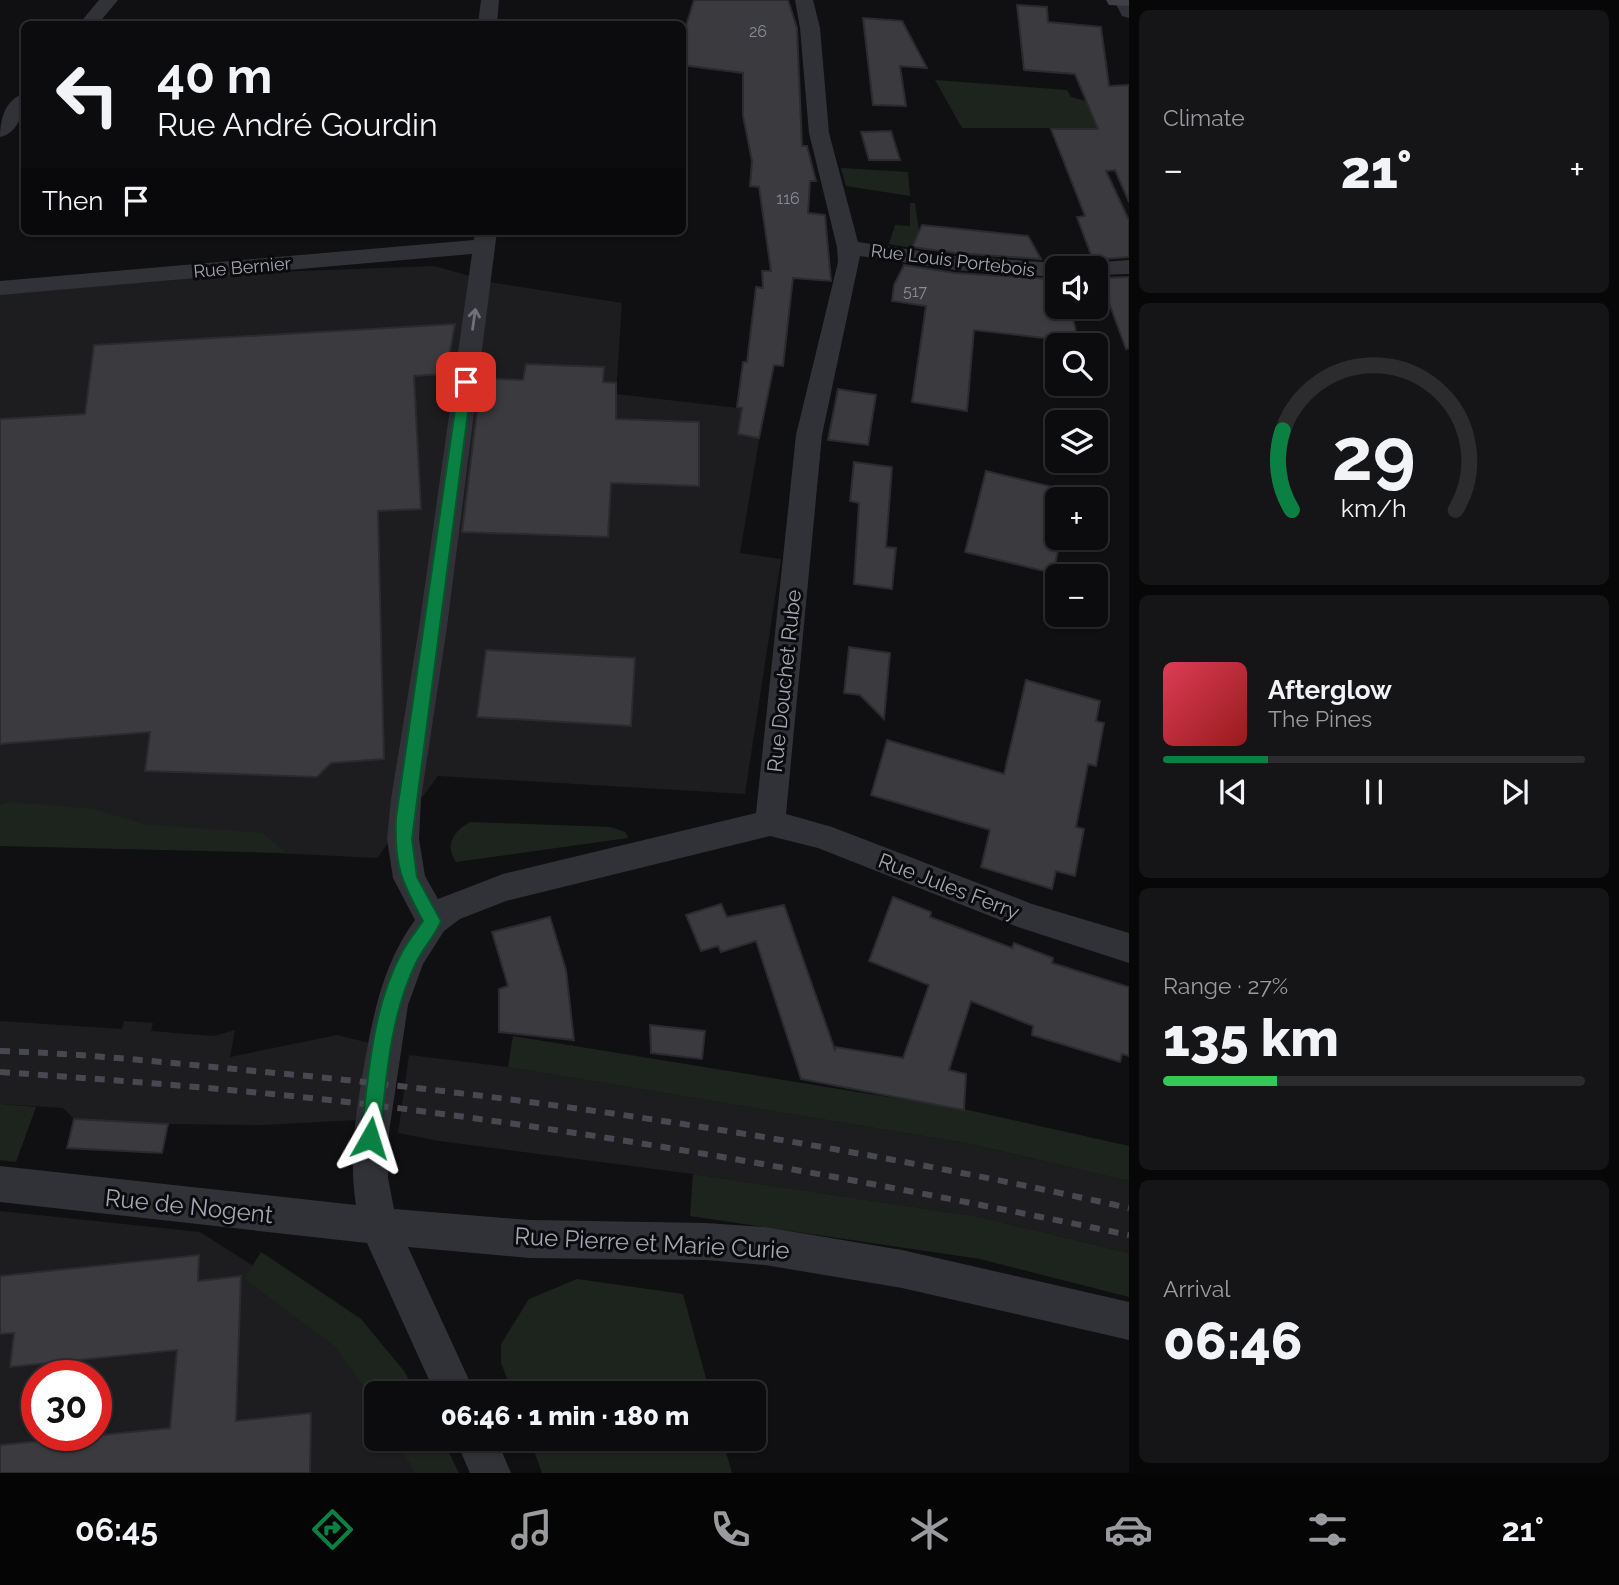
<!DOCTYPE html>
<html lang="en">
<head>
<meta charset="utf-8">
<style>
  :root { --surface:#0c0c0e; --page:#151517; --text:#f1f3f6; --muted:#9a9b9e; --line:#2c2c2e; --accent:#0b8043 }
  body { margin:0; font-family:Raleway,sans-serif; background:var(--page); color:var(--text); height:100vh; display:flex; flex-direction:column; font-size:26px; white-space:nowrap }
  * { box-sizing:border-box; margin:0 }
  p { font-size:23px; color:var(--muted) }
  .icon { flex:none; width:38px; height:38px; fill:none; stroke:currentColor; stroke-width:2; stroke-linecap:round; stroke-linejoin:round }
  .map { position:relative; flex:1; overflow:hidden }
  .drawer { display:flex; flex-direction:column; gap:10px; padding:10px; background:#070708; width:490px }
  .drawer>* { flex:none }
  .hud { position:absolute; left:21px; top:21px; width:665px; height:214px; border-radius:10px; box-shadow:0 2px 5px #0004,0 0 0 2px var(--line); background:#0c0c0e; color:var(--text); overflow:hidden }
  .tools { position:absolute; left:1045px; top:256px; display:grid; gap:14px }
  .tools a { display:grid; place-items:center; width:63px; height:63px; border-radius:10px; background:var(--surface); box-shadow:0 2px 5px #0004,0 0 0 2px var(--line); font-size:35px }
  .speed { position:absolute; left:21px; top:1360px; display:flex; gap:14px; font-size:35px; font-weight:700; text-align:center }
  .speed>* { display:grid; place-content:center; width:91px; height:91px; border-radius:50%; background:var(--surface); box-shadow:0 2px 5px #0004,0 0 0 2px var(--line); line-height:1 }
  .speed .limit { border:10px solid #d22; background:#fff; color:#111 }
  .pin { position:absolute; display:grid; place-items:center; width:60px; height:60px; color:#fff; margin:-30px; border-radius:14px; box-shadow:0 4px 10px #0006 }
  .me { position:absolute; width:77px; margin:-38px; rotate:6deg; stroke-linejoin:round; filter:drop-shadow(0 0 5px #0008) }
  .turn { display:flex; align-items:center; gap:24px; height:147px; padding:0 21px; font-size:32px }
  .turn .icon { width:91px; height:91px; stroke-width:2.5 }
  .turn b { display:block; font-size:49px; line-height:60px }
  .then { display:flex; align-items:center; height:66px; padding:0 21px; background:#0003; gap:14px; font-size:26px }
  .big { font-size:52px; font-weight:800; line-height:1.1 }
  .drawer .card { flex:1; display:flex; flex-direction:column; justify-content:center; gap:10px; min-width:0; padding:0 24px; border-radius:10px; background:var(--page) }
  .drawer .dial { align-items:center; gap:0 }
  .dial svg { height:182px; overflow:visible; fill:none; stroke:var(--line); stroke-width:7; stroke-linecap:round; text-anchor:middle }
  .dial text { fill:var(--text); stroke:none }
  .song { display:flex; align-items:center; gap:21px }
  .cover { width:84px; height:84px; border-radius:10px; background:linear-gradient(135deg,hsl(350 70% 55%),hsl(0 70% 35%)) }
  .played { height:7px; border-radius:4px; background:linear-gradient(90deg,var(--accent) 25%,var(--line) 25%) }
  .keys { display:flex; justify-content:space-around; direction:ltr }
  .heat { display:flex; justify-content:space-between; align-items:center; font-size:38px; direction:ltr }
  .charge { height:10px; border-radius:5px; background:linear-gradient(90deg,#34c759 27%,var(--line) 0) }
  .trip { position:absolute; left:364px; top:1381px; width:402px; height:70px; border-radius:10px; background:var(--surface); box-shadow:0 2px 5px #0004,0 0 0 2px var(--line); font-weight:800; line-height:70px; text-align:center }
  .dock { display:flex; height:112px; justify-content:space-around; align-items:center; background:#050506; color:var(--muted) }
  .dock .icon { width:49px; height:49px }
  .dock .current { color:var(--accent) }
  .dock b { font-size:32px; color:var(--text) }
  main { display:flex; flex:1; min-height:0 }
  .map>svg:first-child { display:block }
  .built { fill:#1d1c1f; fill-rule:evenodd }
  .green { fill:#1d241e }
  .building { fill:#3b3a3f; stroke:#2b2a2e; stroke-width:2 }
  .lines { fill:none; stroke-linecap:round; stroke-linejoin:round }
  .street { fill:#313237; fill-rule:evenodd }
  .secondary { fill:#3f4047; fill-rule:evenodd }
  .rail { stroke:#484950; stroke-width:6; stroke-dasharray:10 9; stroke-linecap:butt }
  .oneway { stroke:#6f717b }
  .route { fill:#0b8043; stroke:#07532c; stroke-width:2 }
  .labels { text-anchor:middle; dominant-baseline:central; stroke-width:6; stroke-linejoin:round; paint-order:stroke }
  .far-number-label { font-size:16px; fill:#888a95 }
  .far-street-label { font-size:18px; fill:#a2a5b2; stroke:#0b0b0d }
  .street-label { font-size:21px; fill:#a2a5b2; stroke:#0b0b0d }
  .near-street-label { font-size:24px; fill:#a2a5b2; stroke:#0b0b0d }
</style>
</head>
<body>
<main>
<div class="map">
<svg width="1129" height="1473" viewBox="0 0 1129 1473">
  <rect width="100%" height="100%" fill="#101012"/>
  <!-- built -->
  <g class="built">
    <path d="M 434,266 L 495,283 L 622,303 L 616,394 L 764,411 L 740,553 L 781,559 L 745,794 L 438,776 L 377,858 L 111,845 L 0,843 L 0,282 Z"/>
    <path d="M 0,1021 L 122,1029 L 124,1021 L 153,1023 L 151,1031 L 214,1036 L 235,1030 L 230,1057 L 337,1035 L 370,1043 L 357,1120 L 262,1125 L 168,1124 L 74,1119 L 63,1108 L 0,1104 Z"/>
    <path d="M 409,1055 L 508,1067 L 966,1143 L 1129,1181 L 1129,1253 L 980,1217 L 693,1174 L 439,1141 L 398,1133 Z"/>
    <path d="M 0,1211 L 200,1232 L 317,1306 L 376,1393 L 376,1438 L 406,1439 L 417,1473 L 0,1473 ZM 37,1376 L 96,1376 L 96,1435 L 37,1435 Z"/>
  </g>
  <!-- green -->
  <g class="green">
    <path d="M 935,80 L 1067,90 L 1071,97 L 1086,101 L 1094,122 L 1108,122 L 1119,128 L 962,128 Z"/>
    <path d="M 841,168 L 908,172 L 910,196 L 846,186 Z"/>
    <path d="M 910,203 L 915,203 L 919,231 L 912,248 L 889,244 L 895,225 L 910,226 Z"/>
    <path d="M 11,802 L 95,809 L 143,824 L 263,833 L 286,853 L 0,846 L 0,805 Z"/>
    <path d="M 470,822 L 610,827 L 625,832 L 628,838 L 456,862 C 444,845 454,831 470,822 Z"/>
    <path d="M 513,1036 L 968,1110 L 1129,1146 L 1129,1181 L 966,1143 L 508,1067 Z"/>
    <path d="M 0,1104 L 36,1107 L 16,1162 L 0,1160 Z"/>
    <path d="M 693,1174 L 980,1217 L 1129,1253 L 1129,1297 L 980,1259 L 690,1216 Z"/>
    <path d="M 261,1252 L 361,1319 L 404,1371 L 416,1393 L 376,1393 L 376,1404 L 335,1346 L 244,1279 Z"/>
    <path d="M 577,1279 L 683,1294 L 710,1393 L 513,1393 L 501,1363 L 501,1344 L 529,1299 Z"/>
    <path d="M 396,1439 L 442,1439 L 459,1473 L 415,1473 Z"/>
    <path d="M 530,1439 L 722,1439 L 732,1473 L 542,1473 Z"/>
  </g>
  <!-- building -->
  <g class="building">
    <path d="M 694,0 L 788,0 L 797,28 L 802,146 L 807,146 L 816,181 L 810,181 L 808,213 L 825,215 L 831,281 L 793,278 L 783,366 L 774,365 L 759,438 L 738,434 L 742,408 L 737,407 L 743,362 L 747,362 L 756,287 L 763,288 L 762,271 L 771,271 L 759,187 L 750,186 L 752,161 L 743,116 L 743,73 L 682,65 L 682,39 Z"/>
    <path d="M 1017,5 L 1047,7 L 1048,22 L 1101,27 L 1109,86 L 1129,85 L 1129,202 L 1115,170 L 1106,171 L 1129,220 L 1129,257 L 1093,260 L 1077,217 L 1085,216 L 1051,129 L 1098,129 L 1075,74 L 1024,70 Z"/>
    <path d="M 863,18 L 902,21 L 927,68 L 900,66 L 906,106 L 873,105 Z"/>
    <path d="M 891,131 L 900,160 L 869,160 L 861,132 Z"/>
    <path d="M 922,225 L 1028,236 L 1041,259 L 955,253 L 912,247 Z"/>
    <path d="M 904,265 L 955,273 L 1052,279 L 1057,289 L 1057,306 L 1066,306 L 1073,318 L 1078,342 L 974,330 L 967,411 L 912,402 L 926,306 L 892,301 L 894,285 Z"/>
    <path d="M 1129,277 L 1129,348 L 1126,349 L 1100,278 Z"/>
    <path d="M 455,324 L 446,374 L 414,376 L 421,509 L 378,511 L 384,759 L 331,763 L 317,777 L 145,771 L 150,732 L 0,744 L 0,419 L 85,414 L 94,345 Z"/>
    <path d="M 526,364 L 604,367 L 603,382 L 616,383 L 616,419 L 699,422 L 699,486 L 611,483 L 608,537 L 462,532 L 481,378 L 523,380 Z"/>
    <path d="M 838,389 L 876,395 L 868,445 L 828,440 Z"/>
    <path d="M 854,462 L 892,467 L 886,547 L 896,548 L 892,589 L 854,584 L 859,503 L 850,501 Z"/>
    <path d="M 986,471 L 1057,488 L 1057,537 L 1061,537 L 1053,573 L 965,552 Z"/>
    <path d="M 849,647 L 890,653 L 884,719 L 860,695 L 844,693 Z"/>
    <path d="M 486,650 L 635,658 L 631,726 L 477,717 Z"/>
    <path d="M 1026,680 L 1100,701 L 1096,721 L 1104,723 L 1096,766 L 1088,764 L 1076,827 L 1084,829 L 1075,876 L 1056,871 L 1052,889 L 981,867 L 990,830 L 871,795 L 887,740 L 1004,774 Z"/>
    <path d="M 893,897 L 931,912 L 930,917 L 1012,948 L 1014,943 L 1053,958 L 1052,963 L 1129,987 L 1129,1056 L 1122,1054 L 1120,1062 L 1032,1035 L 1033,1026 L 971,1001 L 949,1070 L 966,1074 L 964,1110 L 801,1079 L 756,941 L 721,952 L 718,946 L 701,951 L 686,915 L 721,904 L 727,917 L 784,905 L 835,1050 L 836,1047 L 903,1058 L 929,985 L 869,961 Z"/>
    <path d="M 550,917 L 566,970 L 574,1040 L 499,1032 L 499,989 L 508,986 L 492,932 Z"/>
    <path d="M 650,1025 L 705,1031 L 702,1059 L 651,1053 Z"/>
    <path d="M 74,1119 L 168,1124 L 162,1153 L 67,1148 Z"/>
    <path d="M 199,1255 L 198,1281 L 241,1276 L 236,1421 L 311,1413 L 310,1473 L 0,1473 L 0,1445 L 170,1428 L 177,1350 L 10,1367 L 14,1333 L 0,1334 L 0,1276 Z"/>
  </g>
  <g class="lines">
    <!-- street -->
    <g class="street">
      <path d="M 99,0 L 118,0 L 98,24 L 79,24 Z"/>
      <path d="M 481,0 L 499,0 L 497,24 L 478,24 Z"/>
      <path d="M 795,0 L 813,0 L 820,28 L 829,133 L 858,242 L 955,256 L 1057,263 L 1067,268 L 1057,268 L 1057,277 L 955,270 L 860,256 L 822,435 L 786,814 L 832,827 L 1032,904 L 1129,933 L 1129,963 L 1018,927 L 818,848 L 770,836 L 506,901 L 460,919 L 444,931 L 423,964 L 408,1005 L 389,1132 L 388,1178 L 394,1209 L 530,1220 L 706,1223 L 765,1227 L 902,1250 L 1129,1302 L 1129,1340 L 902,1288 L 765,1265 L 706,1260 L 530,1258 L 408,1247 L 475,1393 L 435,1393 L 367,1243 L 0,1202 L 0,1166 L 356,1205 C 349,1161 355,1120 362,1077 C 372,1021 381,966 415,920 L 393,878 L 387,839 L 391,799 L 419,627 L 472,254 L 0,295 L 0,281 L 474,240 L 475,231 L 497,231 L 447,627 L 421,799 L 419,839 L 425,876 L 438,899 L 503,874 L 756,813 L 796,435 L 838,262 L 837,247 L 809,133 L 800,28 Z"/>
      <path d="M 1114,0 L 1129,0 L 1129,18 L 1122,16 Z"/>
      <path d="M 24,94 C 25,110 19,133 0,137 C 0,120 5,99 24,94 Z"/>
      <path d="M 1129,260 L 1129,274 L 1096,275 L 1096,268 L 1085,268 L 1088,263 Z"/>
      <path d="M 455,1438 L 496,1438 L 511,1473 L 470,1473 Z"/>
    </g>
    <!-- secondary -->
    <path class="secondary" d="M 1106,0 L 1129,0 L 1129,6 L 1109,5 Z"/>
    <!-- rail -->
    <g class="rail">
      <path d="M 0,1051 C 99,1054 198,1066 297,1075 C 577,1103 855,1147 1129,1208"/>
      <path d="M 0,1072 C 143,1082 286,1093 428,1112 C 664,1143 897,1187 1129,1235"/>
    </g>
  </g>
  <!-- one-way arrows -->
  <defs><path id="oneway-shaft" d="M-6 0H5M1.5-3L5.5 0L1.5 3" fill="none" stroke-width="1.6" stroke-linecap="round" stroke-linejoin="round" transform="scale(1.75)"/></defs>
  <use class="oneway" href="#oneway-shaft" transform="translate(474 319) rotate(-82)"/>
  <!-- route -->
  <path class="route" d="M 466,377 L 472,382 L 412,839 L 417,877 L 441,921 C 435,936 423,948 416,963 C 390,1016 386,1080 380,1138 L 377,1145 L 370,1148 L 364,1145 L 361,1138 C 368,1078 372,1007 402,952 C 408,941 416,931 423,921 C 401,881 394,865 396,818 L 459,382 Z"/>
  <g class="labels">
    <!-- far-number labels -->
    <g class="far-number-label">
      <text x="758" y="31">26</text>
      <text x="788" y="198">116</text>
      <text x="915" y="291">517</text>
    </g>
    <!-- far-street labels -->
    <g class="far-street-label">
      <text transform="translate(953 260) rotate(7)">Rue Louis Portebois</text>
      <text transform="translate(242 267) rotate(-5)">Rue Bernier</text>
    </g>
    <!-- street labels -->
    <g class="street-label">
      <text transform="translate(784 681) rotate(-84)">Rue Douchet Rube</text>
      <text transform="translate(949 886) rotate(21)">Rue Jules Ferry</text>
    </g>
    <!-- near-street labels -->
    <g class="near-street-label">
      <text transform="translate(189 1206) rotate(6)">Rue de Nogent</text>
      <text transform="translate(652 1243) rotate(3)">Rue Pierre et Marie Curie</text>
    </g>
  </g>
</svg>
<div class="tools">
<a><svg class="icon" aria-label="sound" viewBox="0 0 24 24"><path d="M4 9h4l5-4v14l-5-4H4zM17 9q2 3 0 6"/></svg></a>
<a><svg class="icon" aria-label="search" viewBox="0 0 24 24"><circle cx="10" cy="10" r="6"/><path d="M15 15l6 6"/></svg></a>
<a><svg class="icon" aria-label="layers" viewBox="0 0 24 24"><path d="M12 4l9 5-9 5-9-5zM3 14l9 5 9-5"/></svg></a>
<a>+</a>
<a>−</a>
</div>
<div class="speed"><div class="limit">30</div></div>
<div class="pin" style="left:466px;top:382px;background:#d93025"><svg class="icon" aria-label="arrive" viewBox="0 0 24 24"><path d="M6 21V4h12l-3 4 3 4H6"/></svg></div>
<svg class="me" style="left:370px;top:1138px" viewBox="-20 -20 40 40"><path d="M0-17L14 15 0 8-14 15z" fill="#0b8043" stroke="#fff" stroke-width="4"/></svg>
<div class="trip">06:46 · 1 min · 180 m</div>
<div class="hud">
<div class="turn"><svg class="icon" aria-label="left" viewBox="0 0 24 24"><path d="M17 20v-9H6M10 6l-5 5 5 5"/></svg><div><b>40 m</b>Rue André Gourdin</div></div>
<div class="then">Then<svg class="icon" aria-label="arrive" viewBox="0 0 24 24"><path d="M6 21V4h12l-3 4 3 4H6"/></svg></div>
</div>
</div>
<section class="drawer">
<div class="card"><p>Climate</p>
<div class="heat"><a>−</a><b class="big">21°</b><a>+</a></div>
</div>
<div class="card dial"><svg viewBox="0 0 100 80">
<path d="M14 69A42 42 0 1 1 86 69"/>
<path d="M14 69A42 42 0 0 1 10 34" stroke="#0b8043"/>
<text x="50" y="56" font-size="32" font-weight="700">29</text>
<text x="50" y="72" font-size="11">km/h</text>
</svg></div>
<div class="card">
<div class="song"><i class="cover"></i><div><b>Afterglow</b><p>The Pines</p></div></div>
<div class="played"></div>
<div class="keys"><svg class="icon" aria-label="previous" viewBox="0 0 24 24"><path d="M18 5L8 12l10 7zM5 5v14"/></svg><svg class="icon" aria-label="pause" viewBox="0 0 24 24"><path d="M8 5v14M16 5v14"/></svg><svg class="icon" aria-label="next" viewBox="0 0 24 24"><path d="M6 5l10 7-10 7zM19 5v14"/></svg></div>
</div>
<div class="card"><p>Range · 27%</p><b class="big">135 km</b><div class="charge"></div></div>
<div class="card"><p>Arrival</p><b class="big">06:46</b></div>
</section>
</main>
<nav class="dock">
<b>06:45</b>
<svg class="icon current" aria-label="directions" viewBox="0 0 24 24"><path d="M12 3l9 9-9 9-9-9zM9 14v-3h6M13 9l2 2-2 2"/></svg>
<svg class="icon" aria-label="music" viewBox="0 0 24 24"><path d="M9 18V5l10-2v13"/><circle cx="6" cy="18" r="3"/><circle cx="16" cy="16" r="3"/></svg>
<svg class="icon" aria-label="phone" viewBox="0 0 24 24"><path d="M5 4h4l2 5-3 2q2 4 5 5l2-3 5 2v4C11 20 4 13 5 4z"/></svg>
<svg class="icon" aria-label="climate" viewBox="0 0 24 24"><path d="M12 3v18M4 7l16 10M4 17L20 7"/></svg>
<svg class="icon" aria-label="car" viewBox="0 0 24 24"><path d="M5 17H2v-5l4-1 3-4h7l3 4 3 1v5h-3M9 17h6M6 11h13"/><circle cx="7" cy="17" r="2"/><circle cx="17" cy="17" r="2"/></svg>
<svg class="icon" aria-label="filters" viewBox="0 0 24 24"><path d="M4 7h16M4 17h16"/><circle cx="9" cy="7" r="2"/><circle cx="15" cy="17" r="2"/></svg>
<b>21°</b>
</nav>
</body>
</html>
